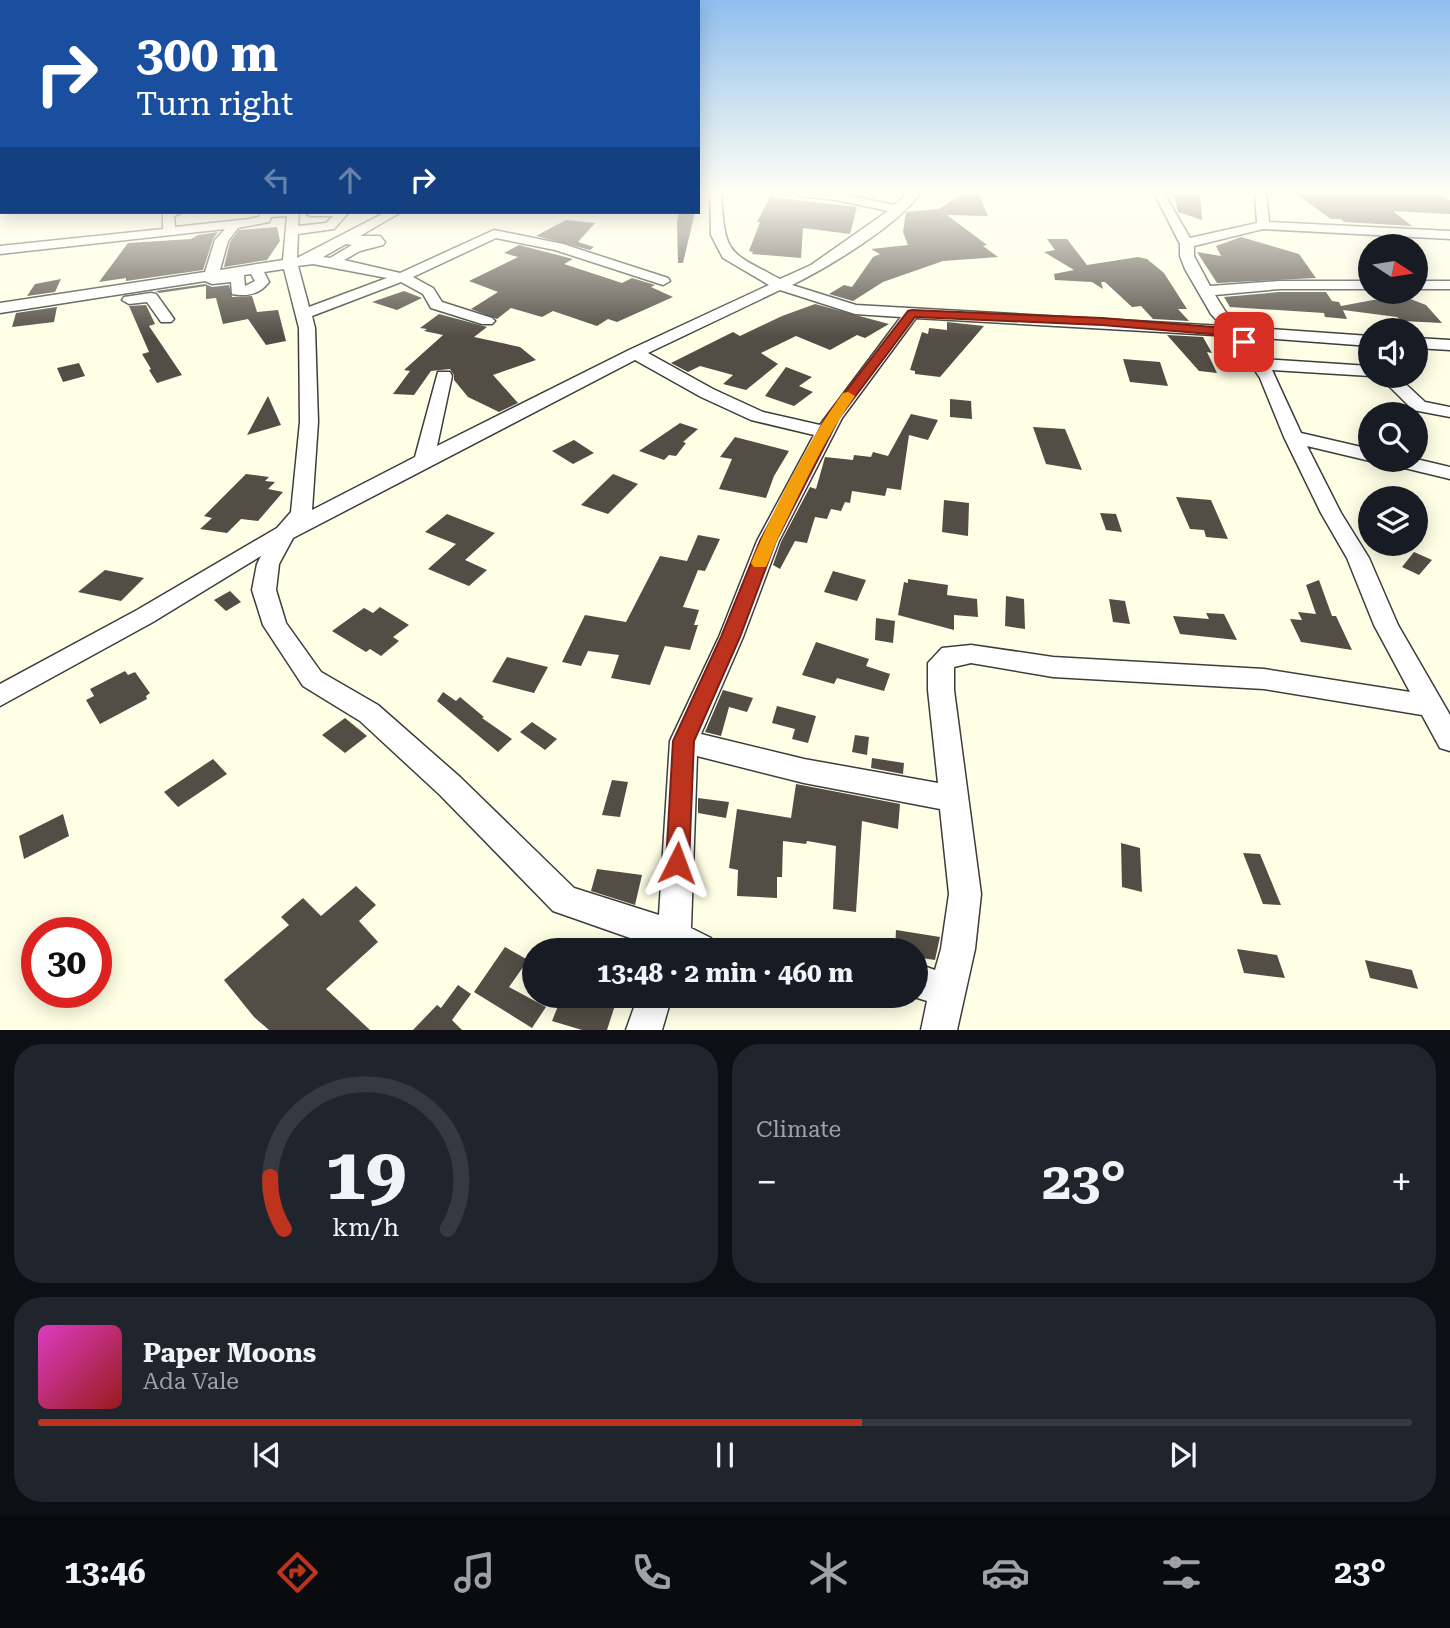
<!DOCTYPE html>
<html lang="en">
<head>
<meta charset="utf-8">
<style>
  :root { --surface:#171b24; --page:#20242c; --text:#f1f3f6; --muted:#9ea1a6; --line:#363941; --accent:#bd331e }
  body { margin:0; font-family:"Roboto Serif",serif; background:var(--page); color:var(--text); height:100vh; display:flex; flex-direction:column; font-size:26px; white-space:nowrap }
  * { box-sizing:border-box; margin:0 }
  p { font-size:23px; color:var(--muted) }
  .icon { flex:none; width:38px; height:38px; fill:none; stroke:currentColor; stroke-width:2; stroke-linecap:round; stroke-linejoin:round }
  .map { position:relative; height:1030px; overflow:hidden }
  .details { display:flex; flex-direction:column; gap:14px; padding:14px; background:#0d0f14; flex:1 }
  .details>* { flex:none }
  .banner { position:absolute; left:0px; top:0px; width:700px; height:214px; box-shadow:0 4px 18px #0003; background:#1a4fa0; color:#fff; overflow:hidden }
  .needle { width:46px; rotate:102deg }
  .controls { position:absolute; left:1358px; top:234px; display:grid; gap:14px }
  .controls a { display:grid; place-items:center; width:70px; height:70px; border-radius:50%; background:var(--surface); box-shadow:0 4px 18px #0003; font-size:35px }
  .speed { position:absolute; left:21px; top:917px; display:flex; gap:14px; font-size:35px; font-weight:700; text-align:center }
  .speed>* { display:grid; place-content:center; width:91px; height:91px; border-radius:50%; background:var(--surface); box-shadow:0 4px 18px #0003; line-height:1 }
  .speed .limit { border:10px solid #d22; background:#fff; color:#111 }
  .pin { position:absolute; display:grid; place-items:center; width:60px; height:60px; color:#fff; margin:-30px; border-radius:14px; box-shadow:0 4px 10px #0006 }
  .me { position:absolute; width:77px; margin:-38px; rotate:3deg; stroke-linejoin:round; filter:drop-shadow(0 0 5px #0008) }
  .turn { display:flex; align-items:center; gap:24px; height:147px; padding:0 21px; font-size:32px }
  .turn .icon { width:91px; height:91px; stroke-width:2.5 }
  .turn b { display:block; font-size:49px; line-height:60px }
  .lanes { display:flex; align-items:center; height:66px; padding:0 21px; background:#0003; justify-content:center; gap:35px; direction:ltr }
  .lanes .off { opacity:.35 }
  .big { font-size:52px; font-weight:700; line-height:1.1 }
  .details .card { flex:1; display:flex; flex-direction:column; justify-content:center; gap:10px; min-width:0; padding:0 24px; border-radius:28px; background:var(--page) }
  .details .dial { align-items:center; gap:0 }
  .dial svg { height:182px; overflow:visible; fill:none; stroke:var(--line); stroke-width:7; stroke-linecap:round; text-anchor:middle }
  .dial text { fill:var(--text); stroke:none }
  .song { display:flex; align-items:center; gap:21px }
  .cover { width:84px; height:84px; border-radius:10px; background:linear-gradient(135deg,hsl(310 70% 55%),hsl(0 70% 35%)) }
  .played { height:7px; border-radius:4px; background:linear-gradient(90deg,var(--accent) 60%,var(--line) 60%) }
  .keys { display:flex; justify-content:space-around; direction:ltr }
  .heat { display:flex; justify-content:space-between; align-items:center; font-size:38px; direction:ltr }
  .details .tiles { flex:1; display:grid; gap:14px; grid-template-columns:1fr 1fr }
  .card:last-child { grid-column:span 2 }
  .trip { position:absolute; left:522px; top:938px; width:406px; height:70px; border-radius:35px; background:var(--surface); box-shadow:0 4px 18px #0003; font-weight:700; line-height:70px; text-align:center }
  .tab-bar { display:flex; height:112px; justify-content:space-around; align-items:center; background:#090b0e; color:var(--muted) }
  .tab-bar .icon { width:49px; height:49px }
  .tab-bar .active { color:var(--accent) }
  .tab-bar b { font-size:32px; color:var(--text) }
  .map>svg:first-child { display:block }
  .building { fill:#534d46 }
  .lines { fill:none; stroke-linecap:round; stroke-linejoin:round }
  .minor-casing { stroke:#3d3d3d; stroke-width:3 }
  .minor { fill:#fff; fill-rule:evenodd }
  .route { fill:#bd331e; stroke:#7b2114; stroke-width:2 }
  .slow { fill:#f59e0b }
</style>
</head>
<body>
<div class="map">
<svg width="1450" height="1030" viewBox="0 0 1450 1030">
  <rect width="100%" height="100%" fill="#ffffe6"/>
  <!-- building -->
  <g class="building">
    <path d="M 964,193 L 979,194 L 988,216 L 947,215 L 987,245 L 983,246 L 998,257 L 943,261 L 883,282 L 853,301 L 829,294 L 844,285 L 852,287 L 873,257 L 880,254 L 871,249 L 908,245 L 903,232 L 906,212 L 939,209 Z"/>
    <path d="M 1174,193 L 1200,196 L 1202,220 L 1178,212 Z"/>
    <path d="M 1295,193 L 1431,193 L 1450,200 L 1450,214 L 1393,211 L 1412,226 L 1344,222 L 1341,219 L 1331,219 Z"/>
    <path d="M 770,197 L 857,207 L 850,234 L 803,228 L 801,258 L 752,254 L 753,252 L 749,251 L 760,222 L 757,222 Z"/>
    <path d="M 679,212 L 695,212 L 683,263 L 678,263 L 677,221 Z"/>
    <path d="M 566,220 L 595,223 L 578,242 L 594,247 L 590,250 L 536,236 Z"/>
    <path d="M 277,227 L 280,241 L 267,260 L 224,267 L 230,242 L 239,230 Z"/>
    <path d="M 218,232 L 213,239 L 203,270 L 126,281 L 126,278 L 99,282 L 128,243 L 191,239 L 198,235 Z"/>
    <path d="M 1241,237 L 1299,254 L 1316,278 L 1217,283 L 1197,252 L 1221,256 L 1216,246 Z"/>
    <path d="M 1047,239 L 1067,239 L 1087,265 L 1138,257 L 1147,259 L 1164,273 L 1187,309 L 1178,309 L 1189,321 L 1153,319 L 1141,306 L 1132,307 L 1105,282 L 1101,282 L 1103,289 L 1092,282 L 1055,280 L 1054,274 L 1074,270 L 1044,252 L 1055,250 Z"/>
    <path d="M 519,245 L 573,259 L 564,264 L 622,283 L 632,278 L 655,285 L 651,287 L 673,297 L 617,322 L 608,319 L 597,326 L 553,311 L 542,317 L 511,308 L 497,319 L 471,309 L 498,292 L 469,281 L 518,257 L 504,253 Z"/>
    <path d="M 61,279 L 55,292 L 27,296 L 35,284 Z"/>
    <path d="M 205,284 L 212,287 L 229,285 L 232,297 L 252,296 L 257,312 L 278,310 L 286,341 L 266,345 L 248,319 L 223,324 L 216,298 L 206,299 L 206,286 L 159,293 L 156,291 Z"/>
    <path d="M 404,291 L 422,298 L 397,310 L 372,302 Z"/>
    <path d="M 1279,292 L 1326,292 L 1332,301 L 1339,302 L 1341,306 L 1400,295 L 1426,305 L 1442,323 L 1402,321 L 1397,317 L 1343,310 L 1347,319 L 1325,317 L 1324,313 L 1230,307 L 1224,297 Z"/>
    <path d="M 815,304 L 889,324 L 865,338 L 857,335 L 830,350 L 796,336 L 761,353 L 778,364 L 746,390 L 723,384 L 733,375 L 700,366 L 688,372 L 671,363 L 733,332 L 740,336 L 782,316 Z"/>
    <path d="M 146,305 L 155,324 L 149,326 L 182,375 L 157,383 L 149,370 L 151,369 L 142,354 L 149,352 L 129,306 Z"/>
    <path d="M 57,307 L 54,322 L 12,327 L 16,313 Z"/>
    <path d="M 439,314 L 487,327 L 474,337 L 520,347 L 536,360 L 493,375 L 518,403 L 499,412 L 468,397 L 454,380 L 454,375 L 450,369 L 431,371 L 414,395 L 393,394 L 410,371 L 404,370 L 443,335 L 424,331 L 427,329 L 420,328 Z"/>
    <path d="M 947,322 L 984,326 L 940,377 L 915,374 L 915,371 L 910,370 L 922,332 L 928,334 L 929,328 L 947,330 Z"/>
    <path d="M 1167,335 L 1203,337 L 1212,353 L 1207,352 L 1217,373 L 1199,371 Z"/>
    <path d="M 1123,359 L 1160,362 L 1168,386 L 1130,382 Z"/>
    <path d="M 79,363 L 85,376 L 63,382 L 57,368 Z"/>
    <path d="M 786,367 L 812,377 L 799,386 L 813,392 L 794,406 L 765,396 Z"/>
    <path d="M 268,396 L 281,425 L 247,435 Z"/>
    <path d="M 950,399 L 971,401 L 972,419 L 950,417 Z"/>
    <path d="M 911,414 L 938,420 L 928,440 L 909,435 L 901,490 L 887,488 L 885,496 L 852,491 L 850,503 L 845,502 L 841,511 L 831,509 L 827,519 L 815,517 L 807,543 L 795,541 L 780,569 L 773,565 L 781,542 L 810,487 L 816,489 L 825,457 L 853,460 L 854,455 L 871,457 L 873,452 L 888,456 Z"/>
    <path d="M 680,423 L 698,429 L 683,442 L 686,443 L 676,456 L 669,455 L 664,460 L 639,451 Z"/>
    <path d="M 1033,427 L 1065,429 L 1082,470 L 1046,464 Z"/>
    <path d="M 735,437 L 789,451 L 774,476 L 766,498 L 719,489 L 732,459 L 720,457 Z"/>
    <path d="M 574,440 L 594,453 L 573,464 L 552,451 Z"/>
    <path d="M 246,474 L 269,477 L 265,481 L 275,482 L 268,489 L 283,492 L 258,521 L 241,519 L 227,533 L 200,529 L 212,518 L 204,516 Z"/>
    <path d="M 613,474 L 638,484 L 608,514 L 581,505 Z"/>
    <path d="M 1176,497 L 1211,500 L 1228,539 L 1206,537 L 1204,530 L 1190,529 Z"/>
    <path d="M 944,500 L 969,503 L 968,536 L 942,532 Z"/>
    <path d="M 1100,513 L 1116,514 L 1122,532 L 1106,530 Z"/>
    <path d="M 447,514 L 495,533 L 465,560 L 487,570 L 469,586 L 428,569 L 456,544 L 425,532 Z"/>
    <path d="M 698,535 L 720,539 L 705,571 L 698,570 L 683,607 L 699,610 L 694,625 L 698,625 L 690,650 L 665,646 L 650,685 L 611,678 L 619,655 L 588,651 L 581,666 L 562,662 L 585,615 L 626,622 L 660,556 L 687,561 Z"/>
    <path d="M 1414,552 L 1432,560 L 1419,575 L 1402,567 Z"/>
    <path d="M 105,570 L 144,578 L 121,601 L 78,592 Z"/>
    <path d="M 833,571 L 866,580 L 857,601 L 824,592 Z"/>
    <path d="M 908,579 L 948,585 L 947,595 L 977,599 L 978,617 L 954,615 L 954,630 L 898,615 L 904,582 L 908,583 Z"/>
    <path d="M 1319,580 L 1332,616 L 1336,616 L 1352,650 L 1301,642 L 1290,619 L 1302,620 L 1298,612 L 1316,614 L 1306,585 Z"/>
    <path d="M 230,591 L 241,602 L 226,611 L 214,600 Z"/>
    <path d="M 1006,596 L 1024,599 L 1025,629 L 1005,626 Z"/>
    <path d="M 1109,599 L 1125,601 L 1130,624 L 1113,622 Z"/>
    <path d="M 380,607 L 409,625 L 393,637 L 399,641 L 381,656 L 370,649 L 366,652 L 332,631 L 364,608 L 373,613 Z"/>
    <path d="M 1206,613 L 1224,614 L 1237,640 L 1180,634 L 1173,616 L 1209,619 Z"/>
    <path d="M 876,618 L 895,621 L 893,643 L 875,640 Z"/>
    <path d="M 816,642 L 869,659 L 866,666 L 890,674 L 884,691 L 837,678 L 834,684 L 802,675 Z"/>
    <path d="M 507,657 L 548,667 L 534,693 L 492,682 Z"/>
    <path d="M 125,671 L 128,675 L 135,672 L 150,693 L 146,696 L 147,699 L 100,724 L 86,700 L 94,696 L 90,689 Z"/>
    <path d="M 723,690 L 753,698 L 747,712 L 729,707 L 721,736 L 705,732 Z"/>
    <path d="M 443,692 L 456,701 L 460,697 L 484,717 L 482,718 L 512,739 L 498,752 L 437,701 Z"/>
    <path d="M 777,706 L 816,716 L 808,743 L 792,739 L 795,729 L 772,723 Z"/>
    <path d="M 345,718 L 367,736 L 345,753 L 322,735 Z"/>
    <path d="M 532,722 L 557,739 L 545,750 L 520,732 Z"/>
    <path d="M 855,735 L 869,737 L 867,755 L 852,752 Z"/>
    <path d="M 872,758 L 904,763 L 903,774 L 871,768 Z"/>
    <path d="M 213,759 L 227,774 L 178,807 L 164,792 Z"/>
    <path d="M 612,780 L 628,782 L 620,817 L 602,815 Z"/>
    <path d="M 796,784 L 900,804 L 898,829 L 862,821 L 856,912 L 833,909 L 836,846 L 807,841 L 806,844 L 783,841 L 782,877 L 777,877 L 777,898 L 737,896 L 738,870 L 729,868 L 737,809 L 791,818 Z"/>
    <path d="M 698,798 L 729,802 L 726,818 L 698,813 Z"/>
    <path d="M 63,814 L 69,836 L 24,859 L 19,836 Z"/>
    <path d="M 1121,843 L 1140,848 L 1142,892 L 1122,887 Z"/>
    <path d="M 1243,853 L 1260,854 L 1281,905 L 1263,904 Z"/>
    <path d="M 597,869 L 642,875 L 635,905 L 591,891 Z"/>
    <path d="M 356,886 L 376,905 L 359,921 L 378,942 L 326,989 L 370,1030 L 269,1030 L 254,1017 L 224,980 L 289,925 L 281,917 L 303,898 L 321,916 Z"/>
    <path d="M 896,930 L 940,937 L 935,960 L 915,957 L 915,950 L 895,950 Z"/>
    <path d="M 505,947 L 528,960 L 509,987 L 546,1007 L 532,1028 L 474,992 Z"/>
    <path d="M 1237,949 L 1277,955 L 1285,978 L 1244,973 Z"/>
    <path d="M 1365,960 L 1412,970 L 1418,989 L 1370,978 Z"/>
    <path d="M 458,985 L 471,994 L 452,1020 L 462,1030 L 413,1030 L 437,1005 L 441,1008 Z"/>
    <path d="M 562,996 L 618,996 L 607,1030 L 582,1030 L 552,1021 Z"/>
  </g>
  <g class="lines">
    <defs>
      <g id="minor">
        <path d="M 710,193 L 721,193 C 725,255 727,251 780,279 L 811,265 L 888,211 L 836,200 L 799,196 L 794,193 L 836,193 L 894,205 L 909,193 L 920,193 C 900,224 827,268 792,285 L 856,305 L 1222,326 L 1211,314 L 1185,269 L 1180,256 L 1180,244 L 1154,193 L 1164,193 L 1190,238 L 1257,223 L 1255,193 L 1266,193 L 1269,222 L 1450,231 L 1450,239 L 1263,229 L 1194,246 L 1194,256 L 1210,286 L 1279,281 L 1370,281 L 1370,289 L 1279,289 L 1215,295 L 1225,311 L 1241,327 L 1370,336 L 1370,346 L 1249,337 L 1264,359 L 1370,366 L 1370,376 L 1272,370 L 1301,433 L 1370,449 L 1372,460 L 1370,461 L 1307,446 L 1341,513 L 1369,558 L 1398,625 L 1450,715 L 1450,751 L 1440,748 L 1422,715 L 1264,689 L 1053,677 L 971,663 L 954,667 L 954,690 L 981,894 L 975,949 L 957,1030 L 921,1030 L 927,1001 L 911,996 L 915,996 L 915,963 L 935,970 L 941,949 L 949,894 L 940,809 L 804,783 L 697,756 L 691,928 L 711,938 L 716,950 L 655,950 L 653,946 L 553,911 L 440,795 L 360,721 L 303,686 L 263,625 L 252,590 L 257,564 L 261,556 L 153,622 L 0,706 L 0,684 L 137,610 L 277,528 L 291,512 L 300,422 L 299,328 L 284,269 L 264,272 L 269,282 C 260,294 247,297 232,294 L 231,282 L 212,284 L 205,281 L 0,313 L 0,303 L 205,272 L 215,240 L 225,229 L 0,254 L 0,246 L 163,229 L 163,212 L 184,212 L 174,216 L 175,227 L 249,219 L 259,217 L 260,212 L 299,212 L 298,226 L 326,223 L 333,216 L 310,216 L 304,212 L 349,212 L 334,229 L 298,234 L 297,258 L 386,212 L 401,212 L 360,236 L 380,236 L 385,242 L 383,245 L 360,251 L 344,260 L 400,273 L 494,230 L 563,244 L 668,278 L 670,281 L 663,285 L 555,250 L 496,238 L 413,277 L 433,288 L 442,302 L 492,318 L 495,321 L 492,324 L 482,324 L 431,308 L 423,294 L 401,282 L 312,316 L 315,328 L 318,422 L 312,510 L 415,457 L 438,372 L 450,372 L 452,376 L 437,446 L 629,350 L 769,285 L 723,258 L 711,235 ZM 287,216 L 283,260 L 220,270 L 228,241 L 238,228 L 269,222 L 271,217 ZM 346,244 L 352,245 L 330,258 L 323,257 ZM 313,264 L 387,278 L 309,307 L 298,266 ZM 251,274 L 255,281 L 245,286 L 244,275 ZM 780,290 L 855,314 L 901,317 L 820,425 L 763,412 L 713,389 L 648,353 ZM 916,318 L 1232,336 L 1260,378 L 1284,437 L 1321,513 L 1347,558 L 1374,625 L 1410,692 L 1264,669 L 1053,657 L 971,645 L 942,648 L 928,663 L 928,690 L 938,783 L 804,759 L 701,734 L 743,637 L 779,541 L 842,418 ZM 635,360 L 701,397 L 751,420 L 814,435 L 757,541 L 719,637 L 670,741 L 659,915 L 574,888 L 460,777 L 378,705 L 321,672 L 286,623 L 276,590 L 279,564 L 293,538 Z"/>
        <rect x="0" y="195" width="2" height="8"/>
        <rect x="1416" y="281" width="34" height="8"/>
        <path d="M 151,293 L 156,294 L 174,319 L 171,322 L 161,322 L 147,302 L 129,304 L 122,300 L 124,297 Z"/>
        <path d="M 1416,338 L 1450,340 L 1450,350 L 1416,348 Z"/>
        <path d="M 1379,376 L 1397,376 L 1425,402 L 1450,407 L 1450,417 L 1413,410 Z"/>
        <path d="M 1416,459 L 1450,467 L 1450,479 L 1388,464 L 1385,460 Z"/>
        <path d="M 638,996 L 672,996 L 662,1030 L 626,1030 Z"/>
      </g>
    </defs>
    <!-- minor casing -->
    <use href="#minor" class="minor-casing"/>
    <!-- minor -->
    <use href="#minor" class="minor"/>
  </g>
  <!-- sky -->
  <linearGradient id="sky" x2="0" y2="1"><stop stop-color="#8fbeee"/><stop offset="0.57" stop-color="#fffff4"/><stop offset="1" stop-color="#fffff4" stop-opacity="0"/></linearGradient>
  <rect width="1450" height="337" fill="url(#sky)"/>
  <!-- route -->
  <path class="route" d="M 912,310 L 1102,318 L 1238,329 L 1242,330 L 1250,342 L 1244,345 L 1239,344 L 1234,336 L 1102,325 L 915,317 L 839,418 L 776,541 L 740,637 L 694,741 L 689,863 L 686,871 L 677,874 L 669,871 L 666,863 L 673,741 L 721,637 L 760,541 L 826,417 L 908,311 Z"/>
  <!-- slow -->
  <path class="slow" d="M 848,392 L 855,396 C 824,439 802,489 779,536 C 774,546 771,557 766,567 L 754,567 L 751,563 C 773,510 809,439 843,393 Z"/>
</svg>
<div class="controls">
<a><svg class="needle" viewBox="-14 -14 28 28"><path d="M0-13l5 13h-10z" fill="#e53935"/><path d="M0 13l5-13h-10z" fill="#9ea1a6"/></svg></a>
<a><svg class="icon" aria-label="sound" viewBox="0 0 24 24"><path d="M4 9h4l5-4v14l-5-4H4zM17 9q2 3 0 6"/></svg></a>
<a><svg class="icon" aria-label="search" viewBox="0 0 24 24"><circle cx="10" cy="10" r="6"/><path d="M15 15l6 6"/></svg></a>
<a><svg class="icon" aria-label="layers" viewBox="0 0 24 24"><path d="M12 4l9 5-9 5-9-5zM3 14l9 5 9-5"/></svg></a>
</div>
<div class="speed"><div class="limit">30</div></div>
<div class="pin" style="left:1244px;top:342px;background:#d93025"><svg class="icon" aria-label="arrive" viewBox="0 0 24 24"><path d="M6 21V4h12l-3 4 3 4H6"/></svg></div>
<svg class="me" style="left:677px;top:863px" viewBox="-20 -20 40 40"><path d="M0-17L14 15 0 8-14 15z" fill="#bd331e" stroke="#fff" stroke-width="4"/></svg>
<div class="trip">13:48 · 2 min · 460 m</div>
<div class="banner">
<div class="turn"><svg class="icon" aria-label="right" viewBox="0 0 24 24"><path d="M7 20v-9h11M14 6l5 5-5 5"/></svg><div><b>300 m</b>Turn right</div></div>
<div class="lanes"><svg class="icon off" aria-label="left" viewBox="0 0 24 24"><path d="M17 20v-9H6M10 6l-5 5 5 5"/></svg><svg class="icon off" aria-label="ahead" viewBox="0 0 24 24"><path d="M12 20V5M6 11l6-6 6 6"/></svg><svg class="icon" aria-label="right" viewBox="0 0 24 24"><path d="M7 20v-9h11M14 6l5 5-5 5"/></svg></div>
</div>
</div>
<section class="details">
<div class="tiles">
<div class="card dial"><svg viewBox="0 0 100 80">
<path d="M14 69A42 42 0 1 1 86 69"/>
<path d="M14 69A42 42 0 0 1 8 46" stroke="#bd331e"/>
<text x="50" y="56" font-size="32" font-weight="700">19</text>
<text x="50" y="72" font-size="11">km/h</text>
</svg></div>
<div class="card"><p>Climate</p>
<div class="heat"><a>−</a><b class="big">23°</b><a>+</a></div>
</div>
<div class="card">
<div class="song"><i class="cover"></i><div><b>Paper Moons</b><p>Ada Vale</p></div></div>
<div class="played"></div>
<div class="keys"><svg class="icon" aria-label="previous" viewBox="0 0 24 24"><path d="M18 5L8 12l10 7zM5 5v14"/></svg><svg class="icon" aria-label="pause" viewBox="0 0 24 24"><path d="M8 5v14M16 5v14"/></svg><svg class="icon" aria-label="next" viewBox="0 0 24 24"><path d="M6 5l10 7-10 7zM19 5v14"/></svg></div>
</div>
</div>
</section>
<nav class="tab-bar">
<b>13:46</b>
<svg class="icon active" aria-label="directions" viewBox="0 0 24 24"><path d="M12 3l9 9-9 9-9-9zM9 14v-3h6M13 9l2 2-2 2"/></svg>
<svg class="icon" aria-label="music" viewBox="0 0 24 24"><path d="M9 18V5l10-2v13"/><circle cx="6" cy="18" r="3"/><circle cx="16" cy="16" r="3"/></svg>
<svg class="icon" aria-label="phone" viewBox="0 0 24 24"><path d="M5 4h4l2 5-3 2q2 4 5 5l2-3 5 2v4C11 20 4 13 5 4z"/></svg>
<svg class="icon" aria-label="climate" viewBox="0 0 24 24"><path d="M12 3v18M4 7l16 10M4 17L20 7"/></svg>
<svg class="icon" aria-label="car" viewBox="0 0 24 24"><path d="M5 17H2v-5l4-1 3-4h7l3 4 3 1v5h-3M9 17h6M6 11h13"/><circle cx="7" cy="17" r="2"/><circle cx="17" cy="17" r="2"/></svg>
<svg class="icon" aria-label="filters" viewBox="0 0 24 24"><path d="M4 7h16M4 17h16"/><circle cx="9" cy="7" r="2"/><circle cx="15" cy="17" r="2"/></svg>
<b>23°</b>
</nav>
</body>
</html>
